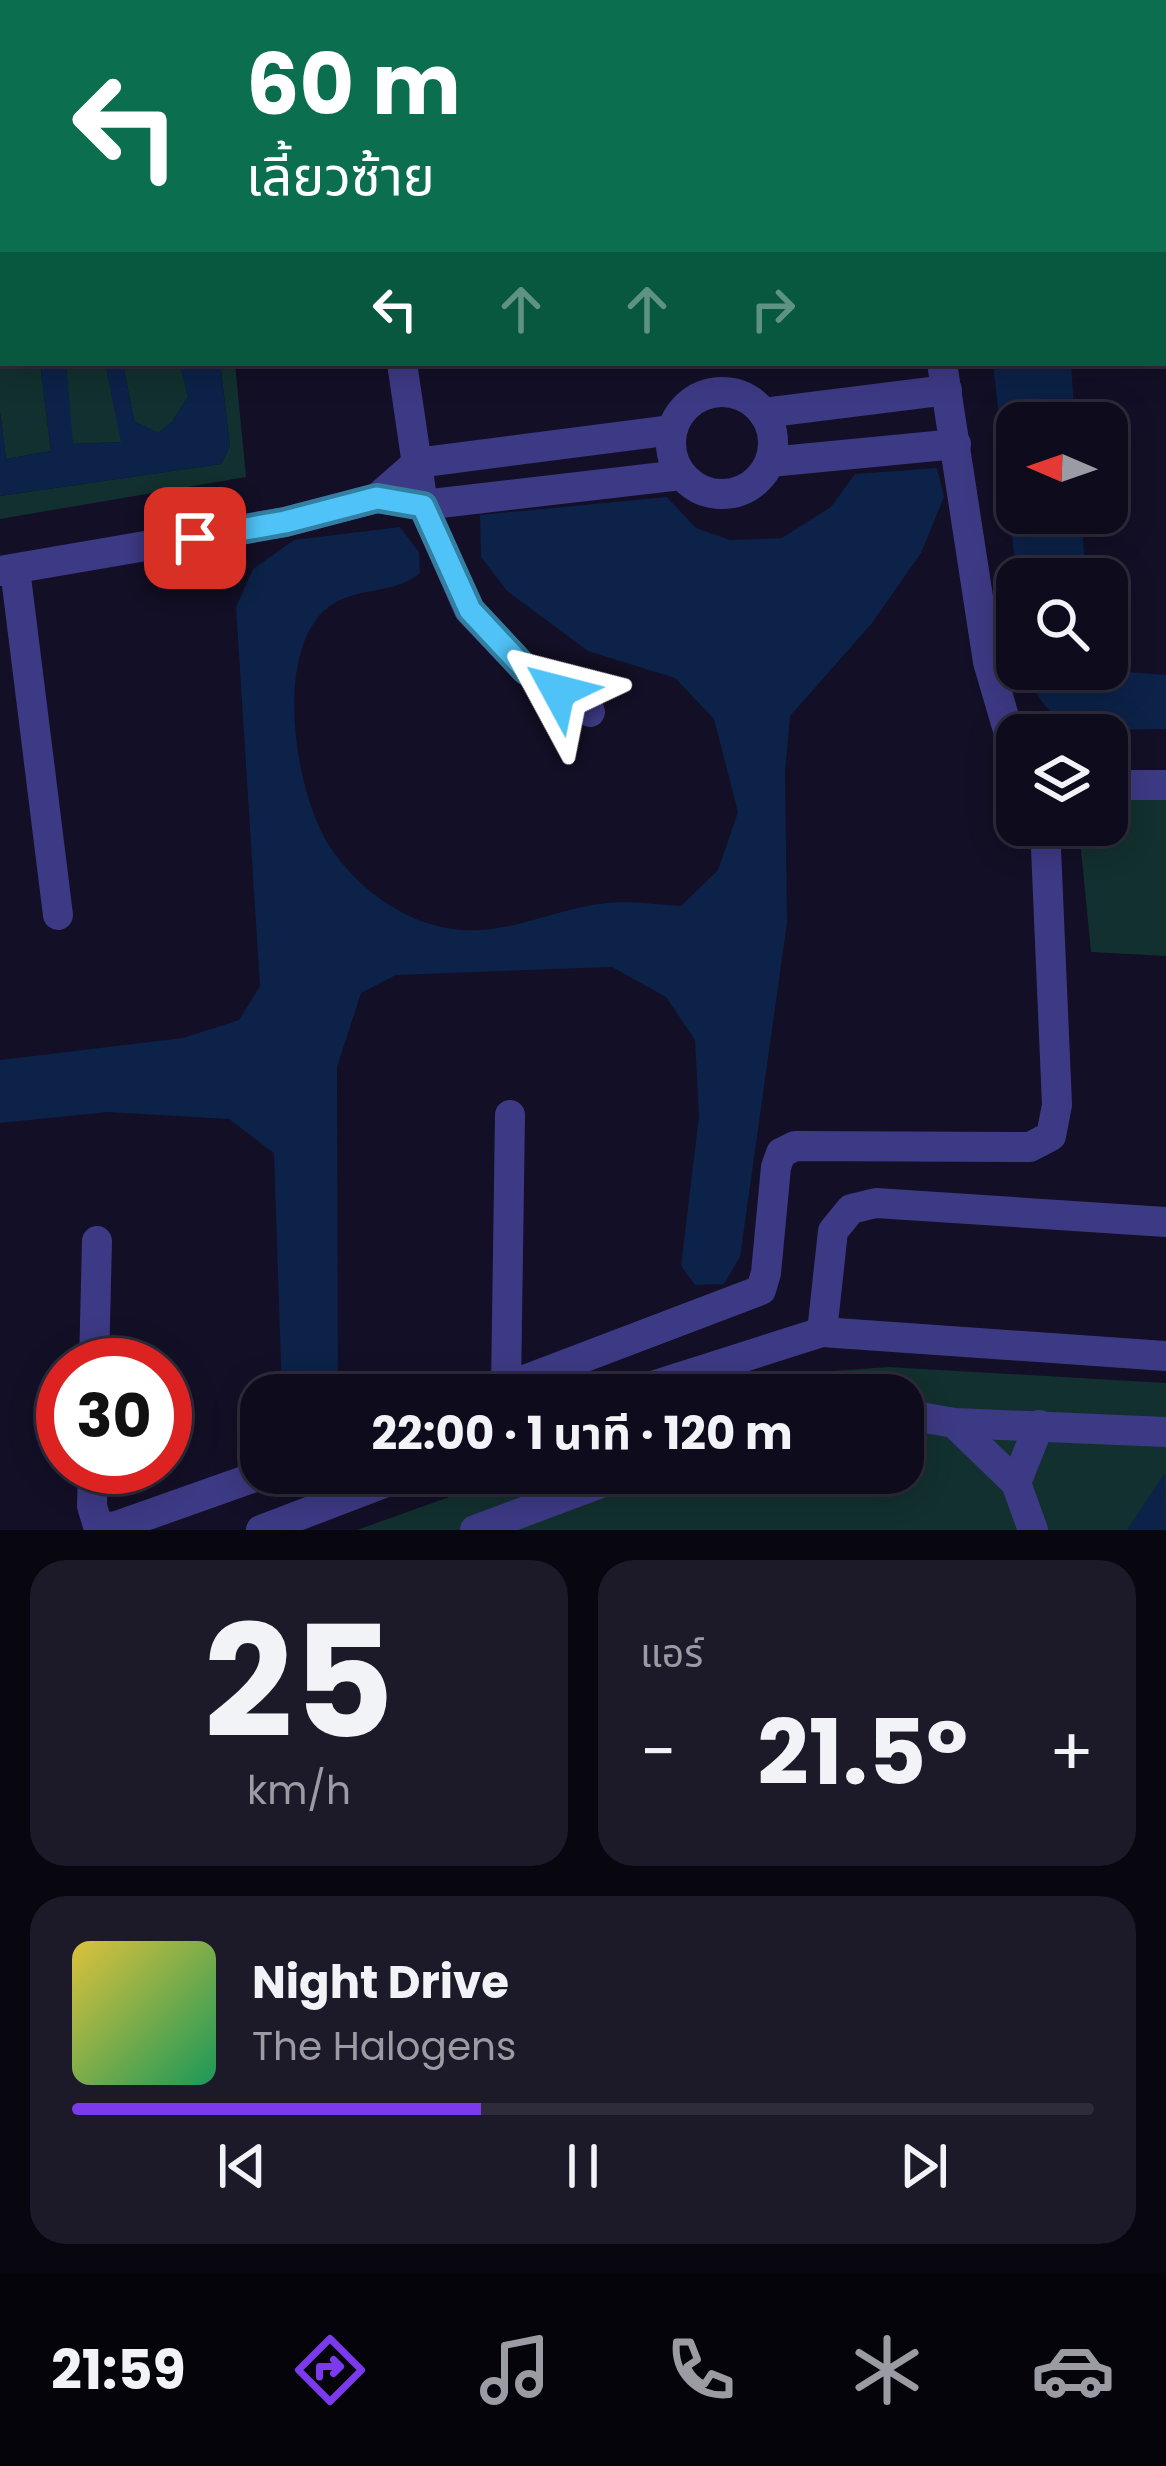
<!DOCTYPE html>
<html lang="th">
<head>
<meta charset="utf-8">
<style>
  :root { --surface:#0e0b1c; --page:#1c1929; --text:#f1f3f6; --muted:#9b9ba3; --line:#2e2b3b; --accent:#7c3aed }
  body { margin:0; font-family:Poppins,"Noto Sans Thai",sans-serif; background:var(--page); color:var(--text); height:100vh; display:flex; flex-direction:column; font-size:45px; white-space:nowrap }
  * { box-sizing:border-box; margin:0 }
  p { font-size:39px; color:var(--muted) }
  .icon { flex:none; width:66px; height:66px; fill:none; stroke:currentColor; stroke-width:2; stroke-linecap:round; stroke-linejoin:round }
  .map { position:relative; height:1530px; overflow:hidden }
  .details { display:flex; flex-direction:column; gap:30px; padding:30px; background:#08060f; flex:1 }
  .details>* { flex:none }
  .hud { position:absolute; left:0px; top:0px; width:1167px; height:366px; box-shadow:0 6px 30px #0003,0 0 0 3px var(--line); background:#0b6e4f; color:#fff; overflow:hidden }
  .needle { width:78px; rotate:272deg }
  .fabs { position:absolute; left:996px; top:402px; display:grid; gap:24px }
  .fabs a { display:grid; place-items:center; width:132px; height:132px; border-radius:24px; background:var(--surface); box-shadow:0 6px 30px #0003,0 0 0 3px var(--line); font-size:60px }
  .speed { position:absolute; left:36px; top:1338px; display:flex; gap:24px; font-size:60px; font-weight:700; text-align:center }
  .speed>* { display:grid; place-content:center; width:156px; height:156px; border-radius:50%; background:var(--surface); box-shadow:0 6px 30px #0003,0 0 0 3px var(--line); line-height:1 }
  .speed .limit { border:18px solid #d22; background:#fff; color:#111 }
  .pin { position:absolute; display:grid; place-items:center; width:102px; height:102px; color:#fff; margin:-51px; border-radius:24px; box-shadow:0 6px 18px #0006 }
  .me { position:absolute; width:132px; margin:-66px; rotate:308deg; stroke-linejoin:round; filter:drop-shadow(0 0 9px #0008) }
  .turn { display:flex; align-items:center; gap:42px; height:252px; padding:0 48px; font-size:54px }
  .turn .icon { width:156px; height:156px; stroke-width:2.5 }
  .turn b { display:block; font-size:84px; line-height:102px }
  .lanes { display:flex; align-items:center; height:114px; padding:0 48px; background:#0003; justify-content:center; gap:60px; direction:ltr }
  .lanes .off { opacity:.35 }
  .big { font-size:90px; font-weight:700; line-height:1.1 }
  .details .card { flex:1; display:flex; flex-direction:column; justify-content:center; gap:18px; min-width:0; padding:0 42px; border-radius:36px; background:var(--page) }
  .details .dial { align-items:center; gap:0 }
  .dial b { font-size:156px; line-height:1 }
  .song { display:flex; align-items:center; gap:36px }
  .cover { width:144px; height:144px; border-radius:18px; background:linear-gradient(135deg,hsl(50 70% 55%),hsl(150 70% 35%)) }
  .played { height:12px; border-radius:6px; background:linear-gradient(90deg,var(--accent) 40%,var(--line) 40%) }
  .keys { display:flex; justify-content:space-around; direction:ltr }
  .heat { display:flex; justify-content:space-between; align-items:center; font-size:66px; direction:ltr }
  .details .tiles { flex:1; display:grid; gap:30px; grid-template-columns:1fr 1fr }
  .card:last-child { grid-column:span 2 }
  .trip { position:absolute; left:240px; top:1374px; width:684px; height:120px; border-radius:36px; background:var(--surface); box-shadow:0 6px 30px #0003,0 0 0 3px var(--line); font-weight:700; line-height:120px; text-align:center }
  .menu { display:flex; height:192px; justify-content:space-around; align-items:center; background:#06040b; color:var(--muted) }
  .menu .icon { width:84px; height:84px }
  .menu .current { color:var(--accent) }
  .menu b { font-size:54px; color:var(--text) }
  .map>svg:first-child { display:block }
  .green { fill:#12302f }
  .water { fill:#0c2248 }
  .lines { fill:none; stroke-linecap:round; stroke-linejoin:round }
  .minor { stroke:#3d3a85; stroke-width:30 }
  .route-casing { stroke:#337fa1; stroke-width:30 }
  .route { stroke:#4fc3f7; stroke-width:21 }
</style>
</head>
<body>
<div class="map">
<svg width="1166" height="1530" viewBox="0 0 1166 1530">
  <rect width="100%" height="100%" fill="#130f26"/>
  <!-- green -->
  <g class="green">
    <path d="M 0,46 L 3,363 L 40,363 L 51,451 L 6,459 L 0,412 Z"/>
    <path d="M 66,363 L 105,363 L 122,442 L 72,444 Z"/>
    <path d="M 123,363 L 180,364 L 188,397 L 172,422 L 158,433 L 134,421 Z"/>
    <path d="M 220,363 L 235,363 L 246,477 L 0,519 L 0,496 L 221,464 L 230,446 Z"/>
    <path d="M 1107,800 L 1166,800 L 1166,956 L 1091,952 L 1079,830 L 1082,825 L 1107,825 Z"/>
    <path d="M 888,1367 L 1166,1383 L 1166,1530 L 357,1530 L 516,1473 L 903,1473 L 903,1395 L 733,1395 L 792,1374 Z"/>
  </g>
  <!-- water -->
  <g class="water">
    <path d="M 40,363 L 66,363 L 73,444 L 121,442 L 105,363 L 123,363 L 134,421 L 158,433 L 172,422 L 188,397 L 179,363 L 220,363 L 230,446 L 221,464 L 0,496 L 0,413 L 6,459 L 51,451 Z"/>
    <path d="M 993,363 L 1071,363 L 1075,423 L 1017,423 L 1017,513 L 1081,513 L 1086,579 L 1017,582 Z"/>
    <path d="M 937,468 L 944,497 L 921,553 L 872,623 L 790,716 L 785,772 L 787,923 L 740,1257 L 724,1284 L 695,1285 L 681,1266 L 699,1116 L 695,1040 L 666,997 L 612,967 L 396,975 L 361,993 L 337,1067 L 338,1395 L 282,1395 L 274,1153 L 229,1119 L 108,1112 L 0,1123 L 0,1060 L 183,1038 L 239,1020 L 260,986 L 236,607 L 253,569 L 294,540 L 400,527 L 419,552 L 420,573 C 389,599 344,582 316,620 C 277,672 296,794 330,847 C 356,886 400,920 447,928 C 504,939 552,908 608,903 C 631,900 657,905 681,906 L 718,870 L 738,812 L 714,719 L 675,678 L 588,651 L 507,591 L 481,557 L 480,515 L 667,497 L 696,528 L 730,540 L 782,538 L 831,507 L 855,474 Z"/>
    <path d="M 1107,663 L 1115,671 L 1166,675 L 1166,729 C 1103,728 1049,744 1027,669 L 1107,669 Z"/>
    <path d="M 1165,1473 L 1166,1530 L 1127,1530 Z"/>
  </g>
  <g class="lines">
    <!-- minor -->
    <g class="minor">
      <path d="M 361,0 L 362,3"/>
      <path d="M 720,0 L 720,3"/>
      <path d="M 919,0 L 919,3"/>
      <path d="M 402,363 L 423,505 L 469,610 L 526,670 L 590,712"/>
      <path d="M 942,363 L 988,662 L 1017,761"/>
      <circle cx="722" cy="443" r="51"/>
      <path d="M 763,413 L 947,390"/>
      <path d="M 672,430 L 417,463 L 377,498 L 423,505 L 681,475"/>
      <path d="M 770,462 L 956,444"/>
      <path d="M 15,569 L 58,915"/>
      <path d="M 0,571 L 285,522 L 377,498"/>
      <path d="M 1107,785 L 1166,785"/>
      <path d="M 822,1332 L 1166,1356"/>
      <path d="M 94,1365 L 97,1241"/>
      <path d="M 506,1387 L 510,1115"/>
      <path d="M 485,1395 L 761,1290 L 766,1273 L 776,1167 L 781,1153 L 795,1146 L 1030,1147 L 1051,1136 L 1057,1105 L 1045,825"/>
      <path d="M 624,1395 L 822,1332 L 833,1231 L 851,1209 L 876,1203 L 1166,1222"/>
      <path d="M 903,1414 L 954,1423 L 1166,1432"/>
      <path d="M 954,1423 L 1016,1483 L 1033,1530"/>
      <path d="M 93,1467 L 92,1506 L 98,1526 L 114,1527 L 266,1473"/>
      <path d="M 1016,1483 L 1039,1425"/>
      <path d="M 261,1530 L 410,1473"/>
      <path d="M 475,1530 L 628,1473"/>
    </g>
  </g>
  <g class="lines">
    <defs>
      <path id="route" d="M 195,538 L 285,522 L 377,498 L 423,506 L 470,610 L 526,670 L 558,691"/>
    </defs>
    <!-- route casing -->
    <use href="#route" class="route-casing"/>
    <!-- route -->
    <use href="#route" class="route"/>
  </g>
</svg>
<div class="fabs">
<a><svg class="needle" viewBox="-14 -14 28 28"><path d="M0-13l5 13h-10z" fill="#e53935"/><path d="M0 13l5-13h-10z" fill="#9b9ba3"/></svg></a>
<a><svg class="icon" aria-label="search" viewBox="0 0 24 24"><circle cx="10" cy="10" r="6"/><path d="M15 15l6 6"/></svg></a>
<a><svg class="icon" aria-label="layers" viewBox="0 0 24 24"><path d="M12 4l9 5-9 5-9-5zM3 14l9 5 9-5"/></svg></a>
</div>
<div class="speed"><div class="limit">30</div></div>
<div class="pin" style="left:195px;top:538px;background:#d93025"><svg class="icon" aria-label="arrive" viewBox="0 0 24 24"><path d="M6 21V4h12l-3 4 3 4H6"/></svg></div>
<svg class="me" style="left:558px;top:691px" viewBox="-20 -20 40 40"><path d="M0-17L14 15 0 8-14 15z" fill="#4fc3f7" stroke="#fff" stroke-width="4"/></svg>
<div class="trip">22:00 · 1 นาที · 120 m</div>
<div class="hud">
<div class="turn"><svg class="icon" aria-label="left" viewBox="0 0 24 24"><path d="M17 20v-9H6M10 6l-5 5 5 5"/></svg><div><b>60 m</b>เลี้ยวซ้าย</div></div>
<div class="lanes"><svg class="icon" aria-label="left" viewBox="0 0 24 24"><path d="M17 20v-9H6M10 6l-5 5 5 5"/></svg><svg class="icon off" aria-label="ahead" viewBox="0 0 24 24"><path d="M12 20V5M6 11l6-6 6 6"/></svg><svg class="icon off" aria-label="ahead" viewBox="0 0 24 24"><path d="M12 20V5M6 11l6-6 6 6"/></svg><svg class="icon off" aria-label="right" viewBox="0 0 24 24"><path d="M7 20v-9h11M14 6l5 5-5 5"/></svg></div>
</div>
</div>
<section class="details">
<div class="tiles">
<div class="card dial"><b>25</b><p>km/h</p></div>
<div class="card"><p>แอร์</p>
<div class="heat"><a>−</a><b class="big">21.5°</b><a>+</a></div>
</div>
<div class="card">
<div class="song"><i class="cover"></i><div><b>Night Drive</b><p>The Halogens</p></div></div>
<div class="played"></div>
<div class="keys"><svg class="icon" aria-label="previous" viewBox="0 0 24 24"><path d="M18 5L8 12l10 7zM5 5v14"/></svg><svg class="icon" aria-label="pause" viewBox="0 0 24 24"><path d="M8 5v14M16 5v14"/></svg><svg class="icon" aria-label="next" viewBox="0 0 24 24"><path d="M6 5l10 7-10 7zM19 5v14"/></svg></div>
</div>
</div>
</section>
<nav class="menu">
<b>21:59</b>
<svg class="icon current" aria-label="directions" viewBox="0 0 24 24"><path d="M12 3l9 9-9 9-9-9zM9 14v-3h6M13 9l2 2-2 2"/></svg>
<svg class="icon" aria-label="music" viewBox="0 0 24 24"><path d="M9 18V5l10-2v13"/><circle cx="6" cy="18" r="3"/><circle cx="16" cy="16" r="3"/></svg>
<svg class="icon" aria-label="phone" viewBox="0 0 24 24"><path d="M5 4h4l2 5-3 2q2 4 5 5l2-3 5 2v4C11 20 4 13 5 4z"/></svg>
<svg class="icon" aria-label="climate" viewBox="0 0 24 24"><path d="M12 3v18M4 7l16 10M4 17L20 7"/></svg>
<svg class="icon" aria-label="car" viewBox="0 0 24 24"><path d="M5 17H2v-5l4-1 3-4h7l3 4 3 1v5h-3M9 17h6M6 11h13"/><circle cx="7" cy="17" r="2"/><circle cx="17" cy="17" r="2"/></svg>
</nav>
</body>
</html>
